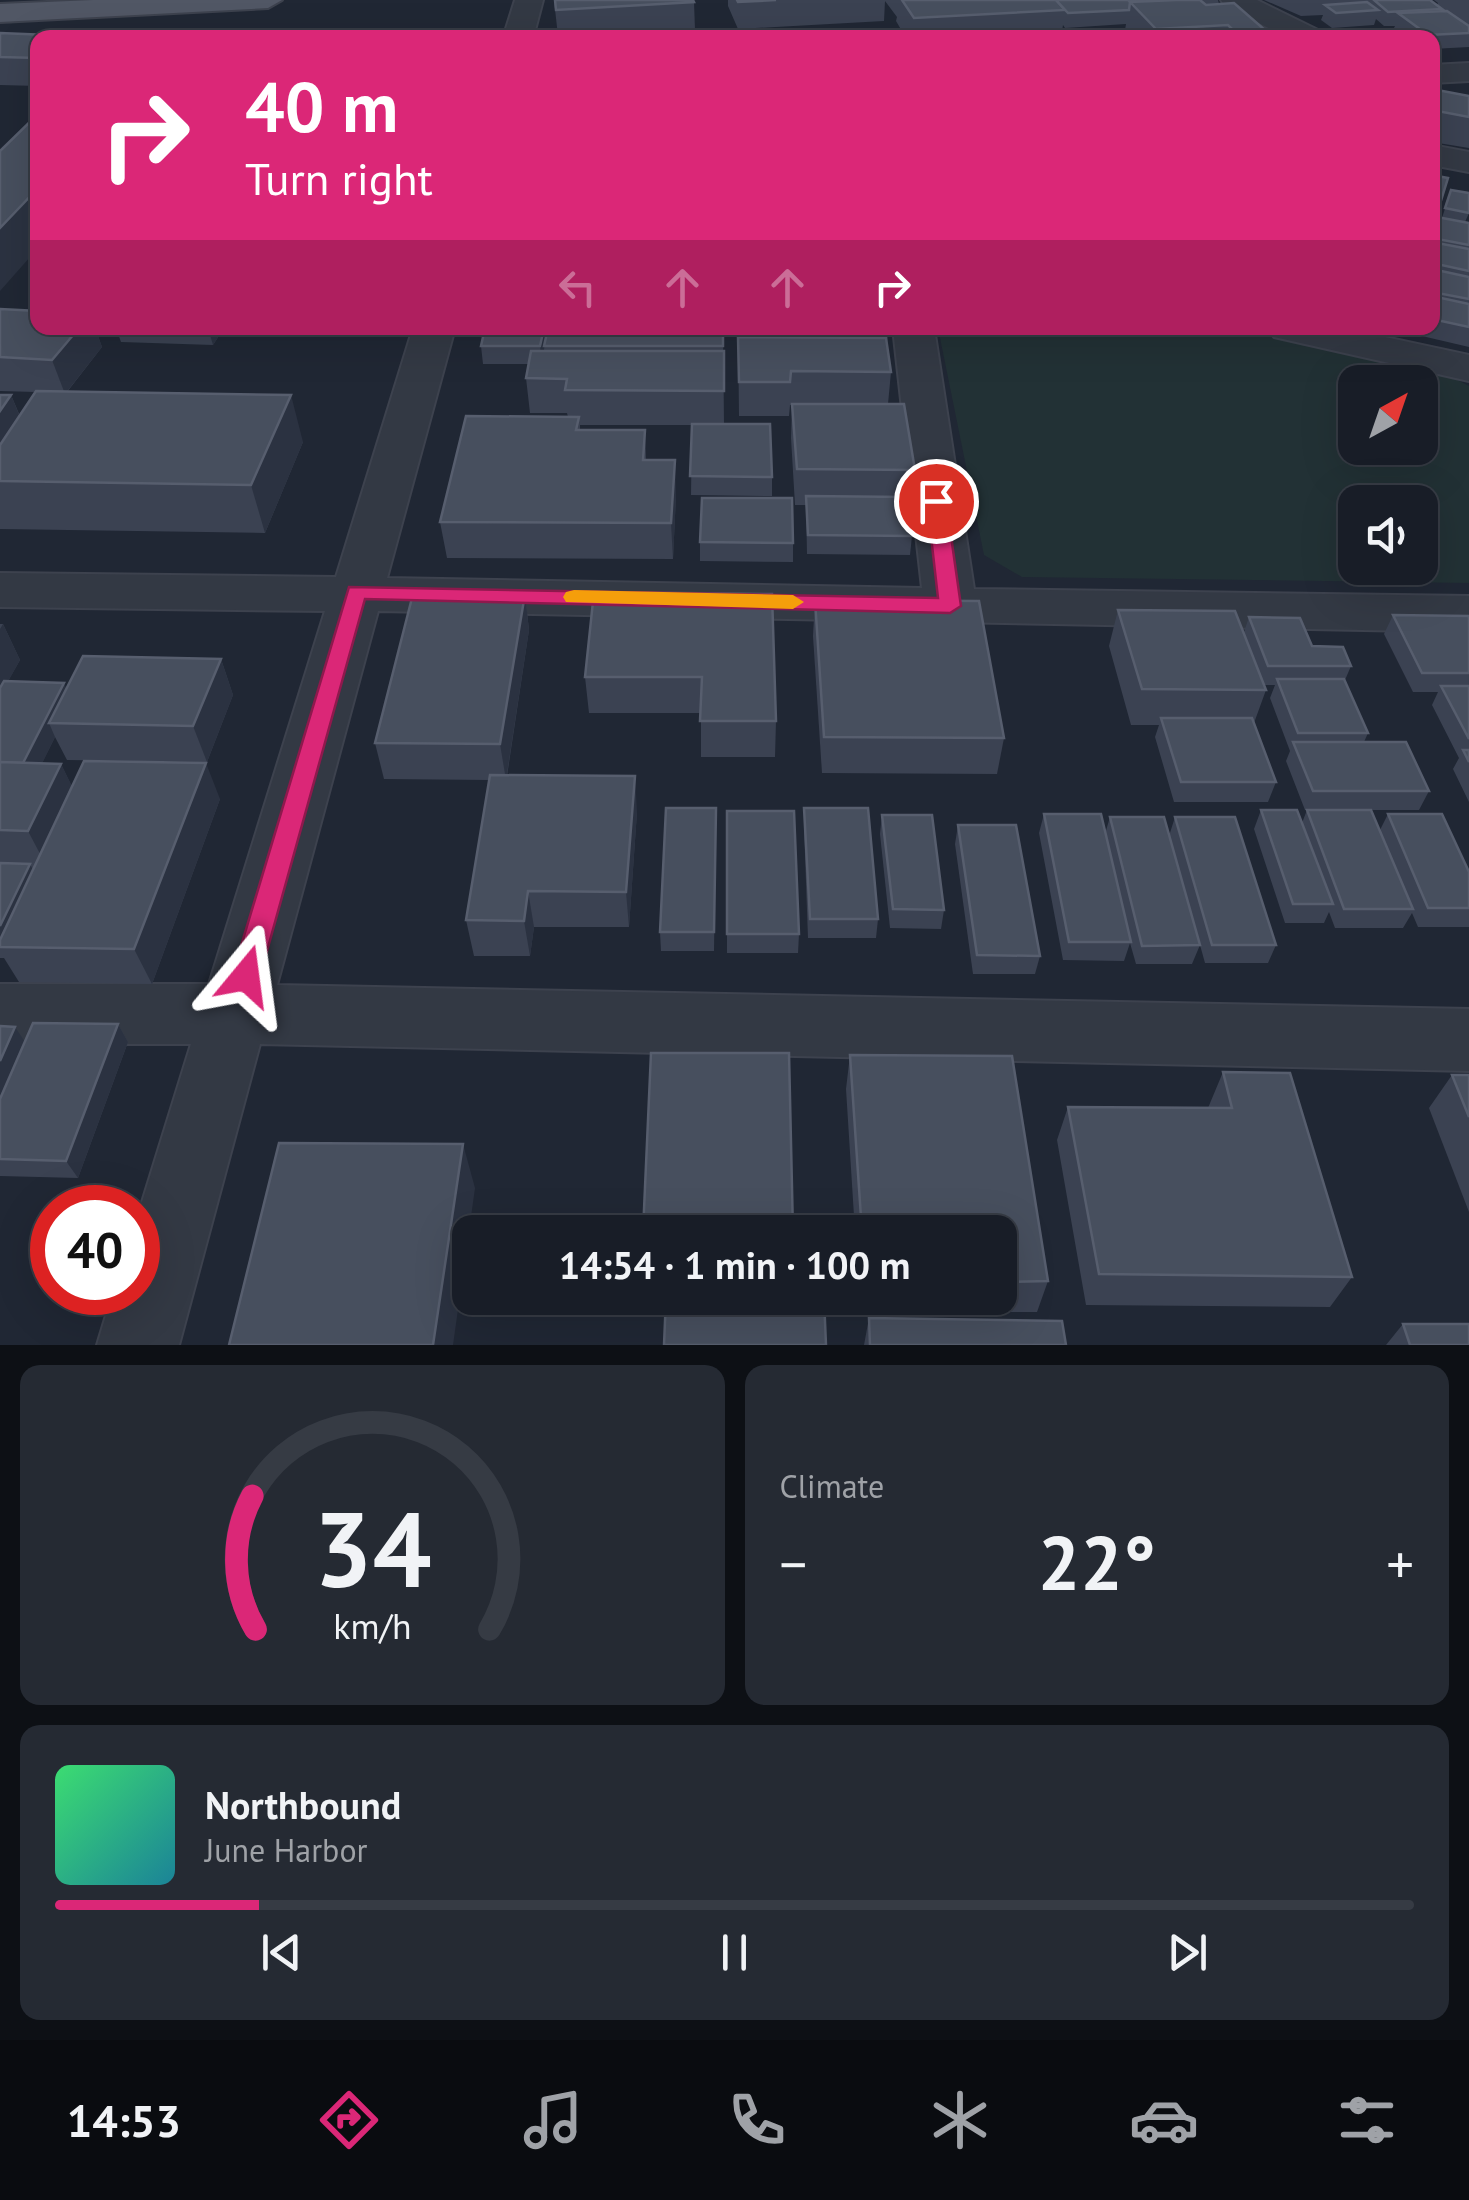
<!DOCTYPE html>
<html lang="en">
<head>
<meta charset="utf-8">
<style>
  :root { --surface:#181d27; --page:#252a33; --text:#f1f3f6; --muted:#9fa2a7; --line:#363b44; --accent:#db2777 }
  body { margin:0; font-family:"PT Sans",sans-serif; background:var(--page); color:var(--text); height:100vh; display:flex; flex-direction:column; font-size:38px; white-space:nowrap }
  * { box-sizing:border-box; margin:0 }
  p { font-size:32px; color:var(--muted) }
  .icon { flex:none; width:55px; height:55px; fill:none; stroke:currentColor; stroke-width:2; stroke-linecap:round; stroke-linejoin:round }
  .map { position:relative; height:1345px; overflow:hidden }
  .panel { display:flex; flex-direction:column; gap:20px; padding:20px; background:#0d1015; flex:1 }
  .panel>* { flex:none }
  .banner { position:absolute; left:30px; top:30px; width:1410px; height:305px; border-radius:20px; box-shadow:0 10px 40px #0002,0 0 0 2px var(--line); background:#db2777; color:#fff; overflow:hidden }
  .needle { width:65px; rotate:40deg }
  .buttons { position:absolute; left:1338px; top:365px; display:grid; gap:20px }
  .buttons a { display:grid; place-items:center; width:100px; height:100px; border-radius:20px; background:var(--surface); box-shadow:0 10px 40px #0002,0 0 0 2px var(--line); font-size:50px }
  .speed { position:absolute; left:30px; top:1185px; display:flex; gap:20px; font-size:50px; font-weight:700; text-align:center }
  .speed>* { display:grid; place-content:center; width:130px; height:130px; border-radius:50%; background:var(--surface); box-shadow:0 10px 40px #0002,0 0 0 2px var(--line); line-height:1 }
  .speed .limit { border:15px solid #d22; background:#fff; color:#111 }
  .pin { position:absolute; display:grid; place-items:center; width:85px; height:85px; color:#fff; margin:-42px; border:5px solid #fff; border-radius:50%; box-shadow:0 2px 10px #0007 }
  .me { position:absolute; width:110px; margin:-55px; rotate:16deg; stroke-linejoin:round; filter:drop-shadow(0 0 8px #0008) }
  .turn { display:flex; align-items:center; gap:35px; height:210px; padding:0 50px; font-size:45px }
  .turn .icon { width:130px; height:130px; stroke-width:2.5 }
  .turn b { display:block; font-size:70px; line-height:85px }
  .lanes { display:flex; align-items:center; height:95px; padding:0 50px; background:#0003; justify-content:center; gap:50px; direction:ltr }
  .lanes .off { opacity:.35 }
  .big { font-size:75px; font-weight:800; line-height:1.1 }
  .panel .tile { flex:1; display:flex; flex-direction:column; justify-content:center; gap:15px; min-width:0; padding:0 35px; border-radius:20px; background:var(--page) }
  .panel .dial { align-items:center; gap:0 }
  .dial svg { height:260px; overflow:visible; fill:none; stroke:var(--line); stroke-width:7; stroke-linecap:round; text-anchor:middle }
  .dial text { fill:var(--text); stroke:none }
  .song { display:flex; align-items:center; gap:30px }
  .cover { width:120px; height:120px; border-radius:15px; background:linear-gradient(135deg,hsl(140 70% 55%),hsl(190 70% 35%)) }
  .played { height:10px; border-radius:5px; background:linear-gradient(90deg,var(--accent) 15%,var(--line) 15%) }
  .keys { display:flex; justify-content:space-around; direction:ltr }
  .heat { display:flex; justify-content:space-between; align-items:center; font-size:55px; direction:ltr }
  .panel .tiles { flex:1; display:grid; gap:20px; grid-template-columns:1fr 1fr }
  .tile:last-child { grid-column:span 2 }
  .trip { position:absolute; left:452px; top:1215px; width:565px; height:100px; border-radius:20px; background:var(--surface); box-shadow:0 10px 40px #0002,0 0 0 2px var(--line); font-weight:800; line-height:100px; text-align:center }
  .dock { display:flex; height:160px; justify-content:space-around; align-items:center; background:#0a0c10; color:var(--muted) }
  .dock .icon { width:70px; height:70px }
  .dock .current { color:var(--accent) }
  .dock b { font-size:45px; color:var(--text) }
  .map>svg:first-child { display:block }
  .green { fill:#223135; fill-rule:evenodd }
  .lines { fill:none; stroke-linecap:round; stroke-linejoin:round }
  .minor-casing { stroke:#3d424e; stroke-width:4 }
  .major-casing { stroke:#3d424e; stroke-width:4 }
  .minor { fill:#333944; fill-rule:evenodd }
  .major { fill:#515765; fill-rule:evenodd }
  .wall { fill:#3b4252 }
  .shaded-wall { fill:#2b3241 }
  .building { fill:#474f5e; stroke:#575e6e; stroke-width:2.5 }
  .route { fill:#db2777; stroke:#8e194d; stroke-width:2.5 }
  .slow { fill:#f59e0b }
</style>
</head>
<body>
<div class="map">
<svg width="1469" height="1345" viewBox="0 0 1469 1345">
  <rect width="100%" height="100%" fill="#202734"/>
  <!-- green -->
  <path class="green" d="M 938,328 L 1243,328 L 1438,370 L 1469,386 L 1469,583 L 1022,577 L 984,555 ZM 1355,382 L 1420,382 L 1420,448 L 1355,448 ZM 1355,502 L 1420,502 L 1420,568 L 1355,568 Z"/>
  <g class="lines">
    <defs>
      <g id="minor">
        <path d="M 515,0 L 543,0 L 533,38 L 503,38 Z"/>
        <path d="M 1221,0 L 1257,0 L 1322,32 L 1326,38 L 1288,38 L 1225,6 Z"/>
        <path d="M 1469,63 L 1469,81 L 1432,83 L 1432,65 Z"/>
        <path d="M 1432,145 L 1469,152 L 1469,172 L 1432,165 Z"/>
        <path d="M 413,328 L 455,328 L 387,578 L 922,588 L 893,328 L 934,328 L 974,589 L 1469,596 L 1469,632 L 378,611 L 277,985 L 1469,1009 L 1469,1071 L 260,1044 L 179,1345 L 97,1345 L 113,1292 L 138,1292 L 138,1215 L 191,1044 L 0,1044 L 0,984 L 209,984 L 325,611 L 0,607 L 0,573 L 336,577 Z"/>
        <path d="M 1268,328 L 1343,328 L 1469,355 L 1469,381 L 1274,337 Z"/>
      </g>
      <path id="major" d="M 93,0 L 282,0 L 268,8 L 0,22 L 0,4 Z"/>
    </defs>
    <!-- minor casing -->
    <use href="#minor" class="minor-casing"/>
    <!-- major casing -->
    <use href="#major" class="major-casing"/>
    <!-- minor -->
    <use href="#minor" class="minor"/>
    <!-- major -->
    <use href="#major" class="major"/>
  </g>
  <!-- wall -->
  <g class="wall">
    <path d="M 554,0 L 694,2 L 695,30 L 558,36 Z"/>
    <path d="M 728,0 L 1218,0 L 1219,4 L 1266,31 L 1265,38 L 1132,38 L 1125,30 L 1126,24 L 1065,28 L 1063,25 L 1061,37 L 906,38 L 896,21 L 897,17 L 885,1 L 884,21 L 738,29 L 728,6 Z"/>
    <path d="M 1264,0 L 1430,0 L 1437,5 L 1438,3 L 1434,0 L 1469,0 L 1469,47 L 1432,49 L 1432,38 L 1407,38 L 1394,28 L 1395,26 L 1384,26 L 1376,19 L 1374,25 L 1332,28 L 1321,20 L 1323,15 L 1301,16 Z"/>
    <path d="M 0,33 L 71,36 L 71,38 L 38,38 L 38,86 L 0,85 Z"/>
    <path d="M 1432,89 L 1469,96 L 1469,148 L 1432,142 Z"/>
    <path d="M 1432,175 L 1448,178 L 1434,221 L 1432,221 Z"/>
    <path d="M 1451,190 L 1469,213 L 1465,222 L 1469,223 L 1469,347 L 1392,329 L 1392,328 L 1432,328 L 1432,231 L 1442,218 Z"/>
    <path d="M 0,309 L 38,328 L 95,328 L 102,347 L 67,392 L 303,442 L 265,533 L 0,529 L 0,395 L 11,395 L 20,416 L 36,392 L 0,391 Z"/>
    <path d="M 116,328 L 224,328 L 213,345 L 121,342 Z"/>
    <path d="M 723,328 L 724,424 L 772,477 L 772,496 L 691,495 L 692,425 L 580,425 L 580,430 L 645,430 L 646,460 L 676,495 L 673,559 L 447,558 L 440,522 L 568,417 L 567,413 L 530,413 L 526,378 L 528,364 L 483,364 L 481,346 Z"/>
    <path d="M 738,328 L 888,328 L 887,345 L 891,372 L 888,404 L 915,470 L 911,505 L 908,505 L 912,536 L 910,555 L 807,554 L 806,505 L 795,505 L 791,438 L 792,405 L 790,405 L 789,416 L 739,416 Z"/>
    <path d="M 700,542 L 793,543 L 793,562 L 700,561 Z"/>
    <path d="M 594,592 L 776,721 L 775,757 L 701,757 L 701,713 L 589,713 L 585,677 Z"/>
    <path d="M 525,594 L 529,630 L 507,776 L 637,812 L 629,927 L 534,927 L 530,956 L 474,956 L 466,920 L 489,780 L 384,779 L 375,743 Z"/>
    <path d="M 815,600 L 1004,738 L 997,774 L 822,773 L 813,636 Z"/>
    <path d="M 1118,610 L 1244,632 L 1249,617 L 1351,666 L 1345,680 L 1368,733 L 1364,742 L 1429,791 L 1419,810 L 1371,810 L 1380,830 L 1388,814 L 1469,872 L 1469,927 L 1418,927 L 1412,913 L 1403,928 L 1335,928 L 1329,912 L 1324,923 L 1285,923 L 1254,829 L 1261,810 L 1302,823 L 1307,810 L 1305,810 L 1286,761 L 1290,751 L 1270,698 L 1275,685 L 1264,685 L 1266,690 L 1254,723 L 1276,782 L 1268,802 L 1174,802 L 1155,737 L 1159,725 L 1131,725 L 1109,646 Z"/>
    <path d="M 1393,615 L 1469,616 L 1469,802 L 1453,769 L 1459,758 L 1432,705 L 1438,692 L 1413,692 L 1384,634 Z"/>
    <path d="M 0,624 L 3,624 L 20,660 L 8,681 L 67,689 L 221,659 L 233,695 L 207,762 L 67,760 L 55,737 L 42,763 L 61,764 L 72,787 L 220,799 L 152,984 L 19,982 L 4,958 L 0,958 Z"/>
    <path d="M 716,808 L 714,951 L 661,951 L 660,932 Z"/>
    <path d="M 804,808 L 878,919 L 876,938 L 808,938 L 804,827 Z"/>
    <path d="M 727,811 L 799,934 L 798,953 L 727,953 Z"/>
    <path d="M 1044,814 L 1105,834 L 1110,817 L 1169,836 L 1175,817 L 1276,945 L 1268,963 L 1205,963 L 1200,945 L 1192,964 L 1136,964 L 1130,943 L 1124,961 L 1063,960 L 1039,833 Z"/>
    <path d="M 882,815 L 944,910 L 941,929 L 890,928 L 880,834 Z"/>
    <path d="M 958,825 L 1040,956 L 1035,974 L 973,974 L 955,844 Z"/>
    <path d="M 118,1024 L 128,1042 L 78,1178 L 0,1176 L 0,1026 L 25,1042 Z"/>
    <path d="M 850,1055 L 1048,1281 L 1037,1312 L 861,1312 L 860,1298 L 1000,1298 L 1000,1232 L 855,1232 L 846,1089 Z"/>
    <path d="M 1223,1072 L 1352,1277 L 1330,1307 L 1086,1305 L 1057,1140 L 1068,1107 L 1208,1108 Z"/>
    <path d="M 1452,1075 L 1469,1075 L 1469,1212 L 1429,1108 Z"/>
    <path d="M 869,1318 L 1066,1345 L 864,1345 Z"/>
    <path d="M 1403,1324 L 1469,1345 L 1386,1345 Z"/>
  </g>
  <!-- shaded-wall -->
  <g class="shaded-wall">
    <path d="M 38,188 L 38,248 L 0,291 L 0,228 Z"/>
    <path d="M 79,328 L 95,328 L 102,347 L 65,394 L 52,360 Z"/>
    <path d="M 208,328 L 224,328 L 213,345 Z"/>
    <path d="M 544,328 L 547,328 L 542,364 L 540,346 Z"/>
    <path d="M 11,395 L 25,429 L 0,468 L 0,411 Z"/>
    <path d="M 291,395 L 303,442 L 265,533 L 251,485 Z"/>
    <path d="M 675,460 L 676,495 L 673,559 L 671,523 Z"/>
    <path d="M 525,594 L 529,630 L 506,780 L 500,744 Z"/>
    <path d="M 3,624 L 20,660 L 0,696 L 0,629 Z"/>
    <path d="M 221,659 L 233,695 L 207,762 L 193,726 Z"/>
    <path d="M 64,683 L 73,702 L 49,723 L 55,737 L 29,790 L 19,771 Z"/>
    <path d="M 206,763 L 220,799 L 152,984 L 134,949 Z"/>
    <path d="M 61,764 L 79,800 L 47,867 L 28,831 Z"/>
    <path d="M 635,776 L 637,812 L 629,927 L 626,892 Z"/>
    <path d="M 30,864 L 40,883 L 0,947 L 0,926 Z"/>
    <path d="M 528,891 L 534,927 L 530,956 L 524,921 Z"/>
    <path d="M 118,1024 L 128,1042 L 78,1178 L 66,1161 Z"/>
    <path d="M 15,1027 L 27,1045 L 0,1107 L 0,1061 Z"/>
    <path d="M 463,1144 L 475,1188 L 453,1345 L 433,1345 Z"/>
  </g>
  <!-- building -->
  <g class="building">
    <path d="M 555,0 L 693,0 L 694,2 L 556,10 Z"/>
    <path d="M 737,0 L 776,0 L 738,2 Z"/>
    <path d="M 902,0 L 1056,0 L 1065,10 L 914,18 Z"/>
    <path d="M 1056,0 L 1156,0 L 1157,1 L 1130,2 L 1129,10 L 1068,13 Z"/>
    <path d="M 1176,0 L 1200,0 L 1206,5 L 1234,3 L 1266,31 L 1236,33 L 1228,25 L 1156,29 L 1130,2 Z"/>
    <path d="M 1374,0 L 1430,0 L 1442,9 L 1388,12 Z"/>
    <path d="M 1367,2 L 1378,10 L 1336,13 L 1325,5 Z"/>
    <path d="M 1447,11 L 1469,26 L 1469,33 L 1428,35 L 1398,13 Z"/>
    <path d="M 0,33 L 71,36 L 69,38 L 38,38 L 38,58 L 0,57 Z"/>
    <path d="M 575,35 L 576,38 L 522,38 Z"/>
    <path d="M 1432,89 L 1469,96 L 1469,117 L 1432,110 Z"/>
    <path d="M 38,114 L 38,188 L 0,228 L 0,151 Z"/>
    <path d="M 1432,175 L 1448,178 L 1440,204 L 1432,203 Z"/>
    <path d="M 1451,190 L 1469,193 L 1469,213 L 1445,208 Z"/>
    <path d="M 1437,217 L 1469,223 L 1469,245 L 1432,238 L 1432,231 Z"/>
    <path d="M 1432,242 L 1469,249 L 1469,271 L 1432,263 Z"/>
    <path d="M 1432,269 L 1469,277 L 1469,299 L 1432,292 Z"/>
    <path d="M 1432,296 L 1469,304 L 1469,327 L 1432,319 Z"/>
    <path d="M 0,309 L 38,311 L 38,328 L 79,328 L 52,360 L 0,357 Z"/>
    <path d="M 485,328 L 544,328 L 540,346 L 481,346 Z"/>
    <path d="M 548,328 L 723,328 L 723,346 L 544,346 Z"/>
    <rect x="738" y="328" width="150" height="2"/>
    <path d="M 738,337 L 886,338 L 891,372 L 791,371 L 790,382 L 739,382 Z"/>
    <path d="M 531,351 L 724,351 L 724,391 L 565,390 L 567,379 L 526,378 Z"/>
    <path d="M 36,391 L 291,395 L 251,485 L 0,481 L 0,445 Z"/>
    <path d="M 0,395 L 11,395 L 0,411 Z"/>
    <path d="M 792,404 L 904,404 L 915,470 L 797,469 Z"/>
    <path d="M 466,416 L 579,417 L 576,430 L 645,430 L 643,460 L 675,460 L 671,523 L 440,522 Z"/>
    <path d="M 692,424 L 770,424 L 772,477 L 690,476 Z"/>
    <path d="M 806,496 L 906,497 L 912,536 L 808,535 Z"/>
    <path d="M 702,498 L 792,498 L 793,543 L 700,542 Z"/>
    <path d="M 594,592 L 772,594 L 776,721 L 700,721 L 702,677 L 585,677 Z"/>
    <path d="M 413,594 L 525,594 L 500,744 L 375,743 Z"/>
    <path d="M 815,600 L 979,601 L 1004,738 L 824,737 Z"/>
    <path d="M 1118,610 L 1235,611 L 1266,690 L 1142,689 Z"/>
    <path d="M 1393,615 L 1469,616 L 1469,673 L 1422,673 Z"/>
    <path d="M 1249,617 L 1300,618 L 1312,646 L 1343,647 L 1351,666 L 1268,666 Z"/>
    <path d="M 83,656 L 221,659 L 193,726 L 49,723 Z"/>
    <path d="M 1277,679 L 1344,679 L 1368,733 L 1298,733 Z"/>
    <path d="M 4,681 L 64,683 L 23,763 L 0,762 L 0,688 Z"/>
    <path d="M 1441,686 L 1469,686 L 1469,739 Z"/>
    <path d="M 1161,718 L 1252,718 L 1276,782 L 1181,782 Z"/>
    <path d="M 1293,742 L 1406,742 L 1429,791 L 1313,791 Z"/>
    <path d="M 1463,750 L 1469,750 L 1469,762 Z"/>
    <path d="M 84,761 L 206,763 L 134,949 L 0,947 L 0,940 Z"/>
    <path d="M 0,762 L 61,764 L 28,831 L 0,830 Z"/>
    <path d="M 490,775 L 635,776 L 626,892 L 528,891 L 524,921 L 466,920 Z"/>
    <path d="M 666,808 L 716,808 L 714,932 L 660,932 Z"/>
    <path d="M 804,808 L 868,808 L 878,919 L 810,919 Z"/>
    <path d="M 1261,810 L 1297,810 L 1333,904 L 1293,904 Z"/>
    <path d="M 1307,810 L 1371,810 L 1413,909 L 1344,909 Z"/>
    <path d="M 727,811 L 794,811 L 799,934 L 727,934 Z"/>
    <path d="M 1044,814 L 1101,814 L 1131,942 L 1069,942 Z"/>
    <path d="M 1388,814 L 1442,814 L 1469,872 L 1469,908 L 1428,908 Z"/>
    <path d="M 882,815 L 932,815 L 944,910 L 893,909 Z"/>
    <path d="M 1110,817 L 1164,817 L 1200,945 L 1142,946 Z"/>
    <path d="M 1175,817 L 1235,817 L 1276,945 L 1212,945 Z"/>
    <path d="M 958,825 L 1016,825 L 1040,956 L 977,955 Z"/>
    <path d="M 0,863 L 30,864 L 0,926 Z"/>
    <path d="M 33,1023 L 118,1024 L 66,1161 L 0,1159 L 0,1099 Z"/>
    <path d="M 0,1026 L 15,1027 L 0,1061 Z"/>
    <path d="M 651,1053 L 789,1053 L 793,1232 L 643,1232 Z"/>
    <path d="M 850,1055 L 1012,1056 L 1048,1281 L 1000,1282 L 1000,1232 L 862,1232 Z"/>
    <path d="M 1223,1072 L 1290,1073 L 1352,1277 L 1099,1274 L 1068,1107 L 1232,1108 Z"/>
    <path d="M 1452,1075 L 1469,1075 L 1469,1117 Z"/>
    <path d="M 279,1143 L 463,1144 L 433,1345 L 229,1345 Z"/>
    <path d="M 666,1298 L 824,1298 L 826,1345 L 664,1345 Z"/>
    <path d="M 869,1318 L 1062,1321 L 1066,1345 L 870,1345 Z"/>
    <path d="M 1403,1324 L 1469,1324 L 1469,1345 L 1410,1345 Z"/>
  </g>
  <!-- route -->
  <path class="route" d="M 936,495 L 946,501 L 961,606 L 950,613 L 365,599 L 260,976 L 256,984 L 246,988 L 236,984 L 232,976 L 349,587 L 938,598 L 927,501 Z"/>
  <!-- slow -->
  <path class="slow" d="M 574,590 L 793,595 L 804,602 L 793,609 L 566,602 L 563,597 L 566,592 Z"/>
</svg>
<div class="buttons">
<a><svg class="needle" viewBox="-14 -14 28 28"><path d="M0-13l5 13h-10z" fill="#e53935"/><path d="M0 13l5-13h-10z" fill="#9fa2a7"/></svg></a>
<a><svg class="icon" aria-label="sound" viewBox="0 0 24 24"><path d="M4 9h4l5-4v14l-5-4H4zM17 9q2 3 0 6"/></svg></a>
</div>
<div class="speed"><div class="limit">40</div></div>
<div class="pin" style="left:936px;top:501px;background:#d93025"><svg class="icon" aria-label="arrive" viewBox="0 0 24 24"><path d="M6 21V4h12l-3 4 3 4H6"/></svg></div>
<svg class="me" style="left:246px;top:976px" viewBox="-20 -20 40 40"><path d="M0-17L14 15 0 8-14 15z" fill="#db2777" stroke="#fff" stroke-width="4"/></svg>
<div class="trip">14:54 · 1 min · 100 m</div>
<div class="banner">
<div class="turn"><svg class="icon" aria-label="right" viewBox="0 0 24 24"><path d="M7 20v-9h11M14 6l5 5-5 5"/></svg><div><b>40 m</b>Turn right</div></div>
<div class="lanes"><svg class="icon off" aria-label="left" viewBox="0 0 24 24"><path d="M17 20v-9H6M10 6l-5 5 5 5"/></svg><svg class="icon off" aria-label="ahead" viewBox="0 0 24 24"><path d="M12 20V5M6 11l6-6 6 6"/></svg><svg class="icon off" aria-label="ahead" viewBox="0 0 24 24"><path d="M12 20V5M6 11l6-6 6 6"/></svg><svg class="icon" aria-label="right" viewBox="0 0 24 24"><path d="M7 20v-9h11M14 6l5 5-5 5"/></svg></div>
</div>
</div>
<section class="panel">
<div class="tiles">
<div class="tile dial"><svg viewBox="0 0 100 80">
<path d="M14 69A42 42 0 1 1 86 69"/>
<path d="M14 69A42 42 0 0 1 13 28" stroke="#db2777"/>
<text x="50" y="56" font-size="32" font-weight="700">34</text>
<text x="50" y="72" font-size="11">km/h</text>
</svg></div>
<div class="tile"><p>Climate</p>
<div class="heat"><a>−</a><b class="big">22°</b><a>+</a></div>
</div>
<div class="tile">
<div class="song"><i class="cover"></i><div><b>Northbound</b><p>June Harbor</p></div></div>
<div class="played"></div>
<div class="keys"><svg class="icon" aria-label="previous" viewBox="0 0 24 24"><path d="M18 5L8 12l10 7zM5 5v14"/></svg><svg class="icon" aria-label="pause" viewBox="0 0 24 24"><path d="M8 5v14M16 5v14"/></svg><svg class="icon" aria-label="next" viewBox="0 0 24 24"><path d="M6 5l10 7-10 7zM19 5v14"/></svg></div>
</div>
</div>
</section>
<nav class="dock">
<b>14:53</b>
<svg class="icon current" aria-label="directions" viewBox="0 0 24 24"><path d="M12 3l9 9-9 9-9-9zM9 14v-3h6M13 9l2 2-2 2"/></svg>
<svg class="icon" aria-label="music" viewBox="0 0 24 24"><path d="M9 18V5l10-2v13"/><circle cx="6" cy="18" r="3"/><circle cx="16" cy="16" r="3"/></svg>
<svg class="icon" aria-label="phone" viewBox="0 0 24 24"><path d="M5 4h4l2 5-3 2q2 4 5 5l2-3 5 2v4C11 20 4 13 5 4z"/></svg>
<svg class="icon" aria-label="climate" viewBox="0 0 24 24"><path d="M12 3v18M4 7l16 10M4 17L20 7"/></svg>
<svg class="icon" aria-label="car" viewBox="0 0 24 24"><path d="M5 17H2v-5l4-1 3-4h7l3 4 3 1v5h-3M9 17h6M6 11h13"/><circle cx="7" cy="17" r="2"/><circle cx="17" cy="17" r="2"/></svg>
<svg class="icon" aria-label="filters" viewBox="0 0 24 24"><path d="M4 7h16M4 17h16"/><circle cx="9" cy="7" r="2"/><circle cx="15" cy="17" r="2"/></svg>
</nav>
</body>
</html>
